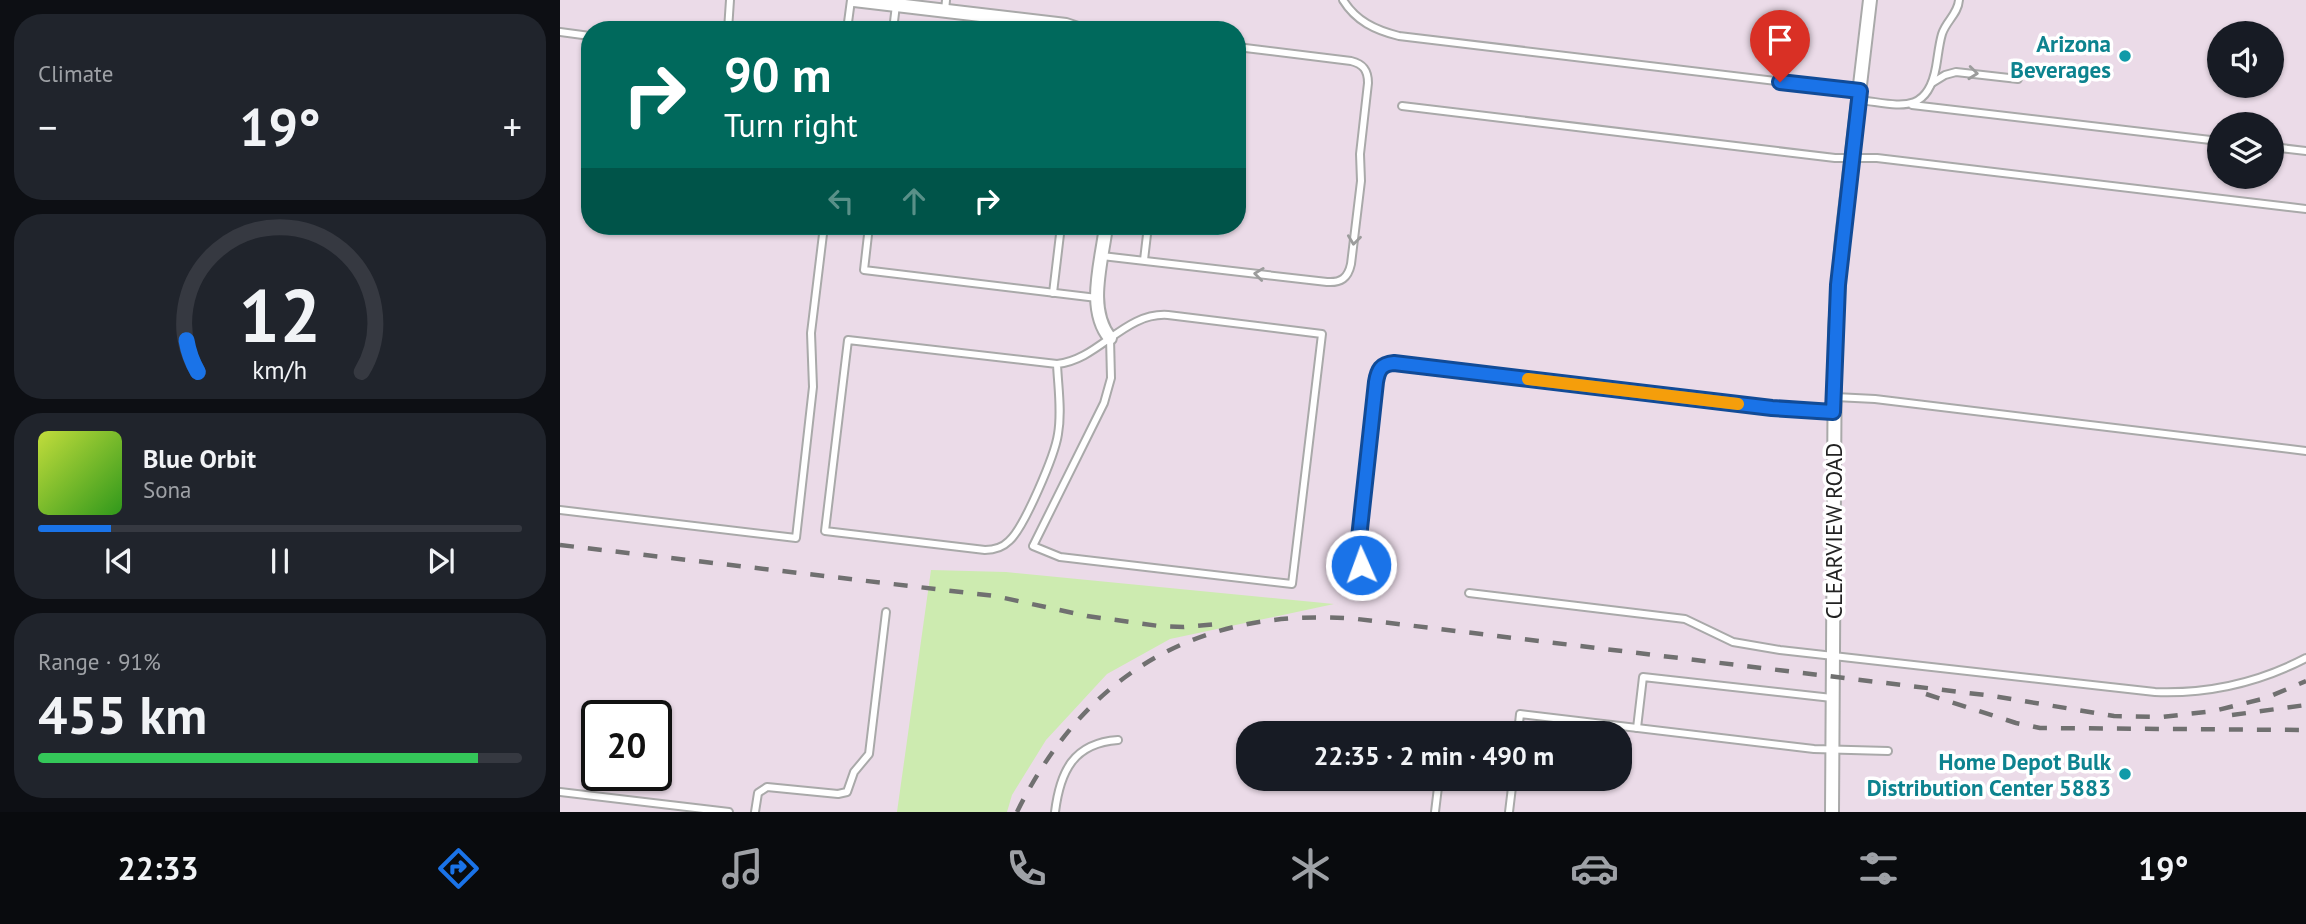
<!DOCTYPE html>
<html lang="en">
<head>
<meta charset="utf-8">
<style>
  :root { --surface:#171b24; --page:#20242c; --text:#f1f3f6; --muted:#9ea1a6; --line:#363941; --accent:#1a73e8 }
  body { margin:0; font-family:"PT Sans",sans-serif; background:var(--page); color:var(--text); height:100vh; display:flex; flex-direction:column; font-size:26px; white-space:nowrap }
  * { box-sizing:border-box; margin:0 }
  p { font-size:23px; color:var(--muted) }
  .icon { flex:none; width:38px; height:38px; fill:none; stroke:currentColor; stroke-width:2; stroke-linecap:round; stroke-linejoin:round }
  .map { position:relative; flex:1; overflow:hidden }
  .details { display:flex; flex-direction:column; gap:14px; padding:14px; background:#0d0f14; width:560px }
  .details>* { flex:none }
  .hud { position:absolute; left:21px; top:21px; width:665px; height:214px; border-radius:28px; box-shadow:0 2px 5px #0004; background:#00695c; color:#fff; overflow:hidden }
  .fabs { position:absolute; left:1647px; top:21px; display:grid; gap:14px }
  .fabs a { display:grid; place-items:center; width:77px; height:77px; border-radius:50%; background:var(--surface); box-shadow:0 2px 5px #0004; font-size:35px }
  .speed { position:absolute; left:21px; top:700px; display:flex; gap:14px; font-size:35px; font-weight:700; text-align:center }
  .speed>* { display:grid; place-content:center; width:91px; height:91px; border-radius:50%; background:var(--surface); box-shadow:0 2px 5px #0004; line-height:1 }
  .speed .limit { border:4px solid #111; border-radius:10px; background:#fff; color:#111 }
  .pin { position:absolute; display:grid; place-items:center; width:60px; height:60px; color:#fff; margin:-72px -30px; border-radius:50% 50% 50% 0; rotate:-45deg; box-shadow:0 0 7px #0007 }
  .pin .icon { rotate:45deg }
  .me { position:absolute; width:77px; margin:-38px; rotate:358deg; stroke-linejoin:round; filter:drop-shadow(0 0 5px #0008) }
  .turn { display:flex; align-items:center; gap:24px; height:147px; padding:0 28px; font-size:32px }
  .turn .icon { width:91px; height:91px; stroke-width:2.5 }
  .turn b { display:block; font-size:49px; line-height:60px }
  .lanes { display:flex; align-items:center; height:66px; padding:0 28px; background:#0003; justify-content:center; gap:35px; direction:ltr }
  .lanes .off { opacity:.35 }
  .big { font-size:52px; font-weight:800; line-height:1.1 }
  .details .card { flex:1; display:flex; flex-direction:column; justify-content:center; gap:10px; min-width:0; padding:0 24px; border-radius:28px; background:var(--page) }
  .details .dial { align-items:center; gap:0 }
  .dial svg { height:182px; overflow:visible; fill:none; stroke:var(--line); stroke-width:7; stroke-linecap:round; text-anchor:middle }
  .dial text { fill:var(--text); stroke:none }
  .song { display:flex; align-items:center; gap:21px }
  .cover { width:84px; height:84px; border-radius:10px; background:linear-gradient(135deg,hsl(70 70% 55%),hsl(110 70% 35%)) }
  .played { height:7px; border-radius:4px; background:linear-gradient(90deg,var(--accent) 15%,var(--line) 15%) }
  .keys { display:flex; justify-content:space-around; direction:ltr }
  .heat { display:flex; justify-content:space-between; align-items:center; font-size:38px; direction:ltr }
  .charge { height:10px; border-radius:5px; background:linear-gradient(90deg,#34c759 91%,var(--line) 0) }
  .trip { position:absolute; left:676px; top:721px; width:396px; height:70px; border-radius:28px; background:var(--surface); box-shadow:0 2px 5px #0004; font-weight:800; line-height:70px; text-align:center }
  .tabs { display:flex; height:112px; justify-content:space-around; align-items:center; background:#090b0e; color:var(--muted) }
  .tabs .icon { width:49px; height:49px }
  .tabs .selected { color:var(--accent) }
  .tabs b { font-size:32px; color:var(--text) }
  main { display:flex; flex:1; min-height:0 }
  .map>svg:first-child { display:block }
  .industrial { fill:#ebdbe8; fill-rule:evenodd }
  .grass { fill:#cdebb0 }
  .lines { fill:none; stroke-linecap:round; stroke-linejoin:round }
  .service-casing { stroke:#a9a9a9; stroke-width:10 }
  .minor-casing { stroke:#a9a9a9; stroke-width:16 }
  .service { stroke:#fff; stroke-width:6 }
  .minor { stroke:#fff; stroke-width:12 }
  .rail { stroke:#707070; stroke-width:4.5; stroke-dasharray:14 14; stroke-linecap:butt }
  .oneway { stroke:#9c9c9c }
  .route-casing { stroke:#114b97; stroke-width:18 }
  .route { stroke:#1a73e8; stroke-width:12 }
  .slow { stroke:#f59e0b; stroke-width:12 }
  .culture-dot { fill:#0f9aa8; stroke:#fff; stroke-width:2.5 }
  .labels { text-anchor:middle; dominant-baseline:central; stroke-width:7; stroke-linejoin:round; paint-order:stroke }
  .culture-label { font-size:23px; font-weight:bold; fill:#0d838f; stroke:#fff; text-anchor:end }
  .street-label { font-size:23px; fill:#222; stroke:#fff }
</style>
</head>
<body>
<main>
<section class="details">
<div class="card"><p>Climate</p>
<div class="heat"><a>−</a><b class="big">19°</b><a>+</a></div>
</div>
<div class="card dial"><svg viewBox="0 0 100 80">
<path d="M14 69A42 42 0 1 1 86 69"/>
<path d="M14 69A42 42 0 0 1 9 55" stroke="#1a73e8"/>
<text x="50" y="56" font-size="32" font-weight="700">12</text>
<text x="50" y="72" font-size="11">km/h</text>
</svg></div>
<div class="card">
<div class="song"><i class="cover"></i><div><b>Blue Orbit</b><p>Sona</p></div></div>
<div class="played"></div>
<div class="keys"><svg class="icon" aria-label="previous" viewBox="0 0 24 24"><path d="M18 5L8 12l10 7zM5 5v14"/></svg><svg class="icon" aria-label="pause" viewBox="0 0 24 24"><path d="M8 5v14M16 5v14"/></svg><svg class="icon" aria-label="next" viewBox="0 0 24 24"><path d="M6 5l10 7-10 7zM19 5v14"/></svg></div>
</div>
<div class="card"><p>Range · 91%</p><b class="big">455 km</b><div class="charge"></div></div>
</section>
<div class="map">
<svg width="1746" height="812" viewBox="0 0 1746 812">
  <rect width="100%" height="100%" fill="#f2efe9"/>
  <!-- industrial -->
  <path class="industrial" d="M 0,0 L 1746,0 L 1746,812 L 0,812 ZM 30,30 L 677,30 L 677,226 L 30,226 ZM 1659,33 L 1712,33 L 1712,86 L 1659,86 ZM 1659,124 L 1712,124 L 1712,177 L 1659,177 ZM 37,716 L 96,716 L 96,775 L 37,775 ZM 688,733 L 1059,733 L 1059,779 L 688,779 Z"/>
  <!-- grass -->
  <path class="grass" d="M 371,570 L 446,572 L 774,604 L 610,639 L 547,674 L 486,740 L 452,795 L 447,812 L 337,812 Z"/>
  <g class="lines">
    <defs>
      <g id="service">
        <path d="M 783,0 C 796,21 815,30 839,36 L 1300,91"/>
        <path d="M 385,11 L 386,0"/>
        <path d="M 168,30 L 170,0"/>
        <path d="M 287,30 L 291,0"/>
        <path d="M 333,30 L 336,5"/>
        <path d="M 0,32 L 30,36"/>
        <path d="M 1372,83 L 1385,75 L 1396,72 L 1458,79"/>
        <path d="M 1299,100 C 1337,104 1367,117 1376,67 C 1378,56 1379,44 1382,34 C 1386,21 1398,14 1399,0"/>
        <path d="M 1352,105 L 1659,141"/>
        <path d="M 842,106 L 1275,158 L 1317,158 L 1746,209"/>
        <path d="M 1712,147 L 1746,151"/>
        <path d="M 309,226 L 304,270 L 537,298"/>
        <path d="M 542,256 L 767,282 C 781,283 788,278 791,264 L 801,181 L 800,154 L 808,83 C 808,70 803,64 791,61 L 677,47"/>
        <path d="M 584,260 L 588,226"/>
        <path d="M 493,293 L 501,226"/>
        <path d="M 497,364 C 498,387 502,411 498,434 C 495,455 464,528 449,541 C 442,548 434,550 425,550 L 265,531 L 288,340 L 497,364 C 539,360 564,312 608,315 L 762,334 L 732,584 L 500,557 L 473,546 L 544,403 L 551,378 L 550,338"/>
        <path d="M 1275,397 L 1315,399 L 1746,451"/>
        <path d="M 0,510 L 236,538 L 253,387 L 251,333 L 264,226"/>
        <path d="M 804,574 L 799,559 L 798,547 L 816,382 L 818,371 L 824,364 L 834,363 L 1212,408 L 1273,412"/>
        <path d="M 909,593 L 1125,619 L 1173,642 L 1220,650 L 1595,692 C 1649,694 1698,683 1746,658"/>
        <path d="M 1077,728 L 1083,677 L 1272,698"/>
        <path d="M 958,733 L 960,714 L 1254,749 L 1328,751"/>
        <path d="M 0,792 L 169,812"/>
        <path d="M 195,812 L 198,793 L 207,787 L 278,794 L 287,792 L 294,772 L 309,754 L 326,612"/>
        <path d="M 495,812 C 500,772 513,743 558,740"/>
        <path d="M 875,812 L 879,779"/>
        <path d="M 949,812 L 953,779"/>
      </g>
      <g id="minor">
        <path d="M 294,0 L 506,25 L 521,30"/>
        <path d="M 546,226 C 542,261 526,309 550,338"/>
        <path d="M 1272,812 L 1275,329 L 1282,238 L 1310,0"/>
      </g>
    </defs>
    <!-- service casing -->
    <use href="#service" class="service-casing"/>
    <!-- minor casing -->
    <use href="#minor" class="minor-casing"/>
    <!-- service -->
    <use href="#service" class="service"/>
    <!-- minor -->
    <use href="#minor" class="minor"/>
    <!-- rail -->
    <g class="rail">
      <path d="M 0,545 L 435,596 L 527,616 L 599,626 L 624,627 L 657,624"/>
      <path d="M 1366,694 L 1456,723 L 1480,728 L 1746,730"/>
      <path d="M 1672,715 L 1746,705"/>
      <path d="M 457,812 C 526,672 641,606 797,619 L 1433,696 L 1554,716 L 1602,717 L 1654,711 L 1706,698 L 1746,681"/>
    </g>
  </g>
  <!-- one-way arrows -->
  <defs><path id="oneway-chevron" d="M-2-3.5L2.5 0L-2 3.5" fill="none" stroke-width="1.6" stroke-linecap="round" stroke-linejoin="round" transform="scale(1.75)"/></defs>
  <g class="oneway">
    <use href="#oneway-chevron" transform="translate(1413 73) rotate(6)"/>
    <use href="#oneway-chevron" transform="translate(794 240) rotate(97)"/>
    <use href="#oneway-chevron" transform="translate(699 274) rotate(-173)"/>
  </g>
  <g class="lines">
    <defs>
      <path id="route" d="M 801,565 L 798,547 L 816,382 C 818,370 821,364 834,363 L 1212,408 L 1273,412 L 1278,285 L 1300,91 L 1220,82"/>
    </defs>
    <!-- route casing -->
    <use href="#route" class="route-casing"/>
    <!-- route -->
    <use href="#route" class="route"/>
    <!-- slow -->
    <path class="slow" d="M 968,379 L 1178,404"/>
  </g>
  <!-- markers -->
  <g class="culture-dot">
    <circle cx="1565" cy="56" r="7"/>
    <circle cx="1565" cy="774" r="7"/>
  </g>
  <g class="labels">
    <!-- culture labels -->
    <g class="culture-label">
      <text x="1551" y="43">Arizona<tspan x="1551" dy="26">Beverages</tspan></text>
      <text x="1551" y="761">Home Depot Bulk<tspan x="1551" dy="26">Distribution Center 5883</tspan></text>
    </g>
    <!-- street labels -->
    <g class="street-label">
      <text transform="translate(1273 531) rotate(-90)">CLEARVIEW ROAD</text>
    </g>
  </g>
</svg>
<div class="fabs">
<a><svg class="icon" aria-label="sound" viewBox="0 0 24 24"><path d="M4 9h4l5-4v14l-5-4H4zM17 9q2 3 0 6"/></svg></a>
<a><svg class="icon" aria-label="layers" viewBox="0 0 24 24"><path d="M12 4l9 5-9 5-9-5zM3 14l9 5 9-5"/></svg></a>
</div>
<div class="speed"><div class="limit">20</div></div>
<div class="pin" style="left:1220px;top:82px;background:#d93025"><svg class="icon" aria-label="arrive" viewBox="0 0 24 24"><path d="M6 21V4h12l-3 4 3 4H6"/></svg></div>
<svg class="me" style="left:801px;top:565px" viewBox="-20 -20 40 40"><circle r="17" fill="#1a73e8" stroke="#fff" stroke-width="3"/><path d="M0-11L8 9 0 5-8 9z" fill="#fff"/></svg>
<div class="trip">22:35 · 2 min · 490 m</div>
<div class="hud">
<div class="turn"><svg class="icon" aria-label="right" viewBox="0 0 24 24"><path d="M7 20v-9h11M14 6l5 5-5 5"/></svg><div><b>90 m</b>Turn right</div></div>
<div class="lanes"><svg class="icon off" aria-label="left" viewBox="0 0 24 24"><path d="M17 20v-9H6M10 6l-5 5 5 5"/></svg><svg class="icon off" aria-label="ahead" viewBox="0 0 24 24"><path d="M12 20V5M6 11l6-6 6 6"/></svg><svg class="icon" aria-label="right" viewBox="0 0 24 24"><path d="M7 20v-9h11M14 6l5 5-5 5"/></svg></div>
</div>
</div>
</main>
<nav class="tabs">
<b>22:33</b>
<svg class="icon selected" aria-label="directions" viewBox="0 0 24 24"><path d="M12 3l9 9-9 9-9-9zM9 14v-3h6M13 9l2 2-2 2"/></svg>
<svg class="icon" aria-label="music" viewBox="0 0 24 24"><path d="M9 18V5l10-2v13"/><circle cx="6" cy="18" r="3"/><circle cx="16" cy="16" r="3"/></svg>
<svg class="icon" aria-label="phone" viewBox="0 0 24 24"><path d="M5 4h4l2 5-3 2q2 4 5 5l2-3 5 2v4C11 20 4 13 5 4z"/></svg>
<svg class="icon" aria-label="climate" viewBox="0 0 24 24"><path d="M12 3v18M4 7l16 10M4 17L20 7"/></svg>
<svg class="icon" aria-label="car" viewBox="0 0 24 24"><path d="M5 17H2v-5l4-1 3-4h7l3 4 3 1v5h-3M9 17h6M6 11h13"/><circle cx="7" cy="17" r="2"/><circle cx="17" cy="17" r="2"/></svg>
<svg class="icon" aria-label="filters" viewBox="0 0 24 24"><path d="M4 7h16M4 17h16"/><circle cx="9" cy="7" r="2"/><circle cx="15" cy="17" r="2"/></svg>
<b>19°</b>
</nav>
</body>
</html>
